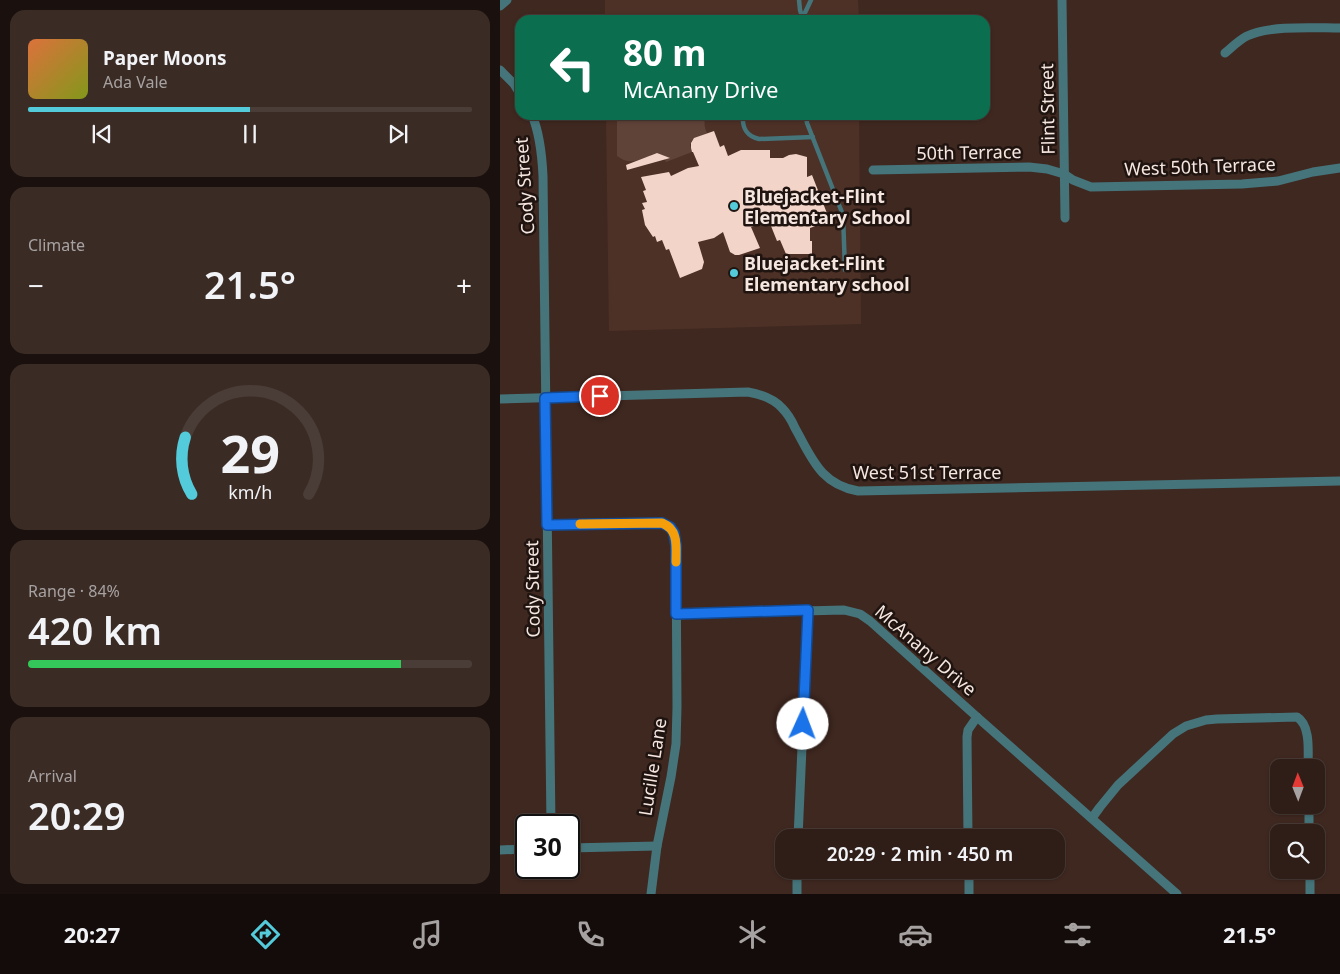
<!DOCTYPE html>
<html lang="en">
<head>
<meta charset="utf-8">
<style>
  :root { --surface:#2f1e18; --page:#3b2b25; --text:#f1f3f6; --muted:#a7a2a2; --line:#4a3c37; --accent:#53cbdb }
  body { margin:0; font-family:"Noto Sans",sans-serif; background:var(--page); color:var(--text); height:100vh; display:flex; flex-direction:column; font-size:19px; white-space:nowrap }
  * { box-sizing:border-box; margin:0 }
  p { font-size:16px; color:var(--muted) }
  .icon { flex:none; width:28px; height:28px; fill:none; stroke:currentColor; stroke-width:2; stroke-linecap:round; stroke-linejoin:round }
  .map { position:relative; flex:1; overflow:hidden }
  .side { display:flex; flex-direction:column; gap:10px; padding:10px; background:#1a100d; width:500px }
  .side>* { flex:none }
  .top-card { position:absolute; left:15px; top:15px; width:475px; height:105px; border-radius:15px; box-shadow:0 1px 4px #0004,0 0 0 1px var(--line); background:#0b6e4f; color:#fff; overflow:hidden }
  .needle { width:32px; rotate:359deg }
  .tools { position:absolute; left:770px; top:759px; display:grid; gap:10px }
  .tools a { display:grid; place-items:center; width:55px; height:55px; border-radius:10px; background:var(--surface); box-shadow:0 1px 4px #0004,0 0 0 1px var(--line); font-size:25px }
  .speed { position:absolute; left:15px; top:814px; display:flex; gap:10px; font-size:25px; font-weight:700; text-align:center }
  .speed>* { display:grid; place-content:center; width:65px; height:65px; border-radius:50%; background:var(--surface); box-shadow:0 1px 4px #0004,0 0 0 1px var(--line); line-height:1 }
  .speed .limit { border:2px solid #111; border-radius:8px; background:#fff; color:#111 }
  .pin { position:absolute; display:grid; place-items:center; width:42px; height:42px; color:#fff; margin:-21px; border:2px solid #fff; border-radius:50%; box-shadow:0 1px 5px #0007 }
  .me { position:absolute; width:55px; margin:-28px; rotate:2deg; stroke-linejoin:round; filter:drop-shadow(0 0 4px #0008) }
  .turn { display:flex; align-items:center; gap:18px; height:105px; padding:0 25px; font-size:22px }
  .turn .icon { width:65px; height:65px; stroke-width:2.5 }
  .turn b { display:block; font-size:35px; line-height:42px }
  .big { font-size:38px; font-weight:600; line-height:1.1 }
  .side .widget { flex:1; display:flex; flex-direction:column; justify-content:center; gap:8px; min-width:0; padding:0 18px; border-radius:15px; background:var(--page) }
  .side .dial { align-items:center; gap:0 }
  .dial svg { height:130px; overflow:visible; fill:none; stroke:var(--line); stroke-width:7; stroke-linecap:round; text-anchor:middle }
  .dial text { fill:var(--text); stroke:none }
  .song { display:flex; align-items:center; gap:15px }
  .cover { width:60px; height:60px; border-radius:8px; background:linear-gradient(135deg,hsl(20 70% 55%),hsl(70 70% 35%)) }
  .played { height:5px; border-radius:2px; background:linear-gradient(90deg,var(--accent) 50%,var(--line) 50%) }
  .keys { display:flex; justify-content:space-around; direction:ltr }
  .heat { display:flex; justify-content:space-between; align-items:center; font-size:28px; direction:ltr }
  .charge { height:8px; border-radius:4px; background:linear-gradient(90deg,#34c759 84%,var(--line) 0) }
  .trip { position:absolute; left:275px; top:829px; width:290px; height:50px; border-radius:15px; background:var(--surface); box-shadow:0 1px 4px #0004,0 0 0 1px var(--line); font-weight:600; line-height:50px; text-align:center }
  .tabs { display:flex; height:80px; justify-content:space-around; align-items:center; background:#130c0a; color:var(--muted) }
  .tabs .icon { width:35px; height:35px }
  .tabs .active { color:var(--accent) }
  .tabs b { font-size:22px; color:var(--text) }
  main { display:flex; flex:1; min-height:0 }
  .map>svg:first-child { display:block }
  .built { fill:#4d3126 }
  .green { fill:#5f4339 }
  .building { fill:#f3d4c9 }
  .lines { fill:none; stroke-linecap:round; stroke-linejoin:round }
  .lane { stroke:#45747b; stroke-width:4.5 }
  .street { stroke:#45747b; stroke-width:9 }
  .route-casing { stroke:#114b97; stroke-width:12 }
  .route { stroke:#1a73e8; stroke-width:9 }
  .slow { stroke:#f59e0b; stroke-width:9 }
  .poi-dot { fill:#53cbdb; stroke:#1f1410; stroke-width:2 }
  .labels { text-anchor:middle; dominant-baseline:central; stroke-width:5; stroke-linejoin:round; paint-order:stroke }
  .street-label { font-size:18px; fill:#f6e6e0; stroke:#1f1410 }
  .poi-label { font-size:18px; font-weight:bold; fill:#f6e6e0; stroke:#1f1410; text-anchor:start }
</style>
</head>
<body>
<main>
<section class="side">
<div class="widget">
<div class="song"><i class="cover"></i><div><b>Paper Moons</b><p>Ada Vale</p></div></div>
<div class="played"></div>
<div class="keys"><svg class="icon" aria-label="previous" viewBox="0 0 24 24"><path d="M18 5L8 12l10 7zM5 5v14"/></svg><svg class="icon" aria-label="pause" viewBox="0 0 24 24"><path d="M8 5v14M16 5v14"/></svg><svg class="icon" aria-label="next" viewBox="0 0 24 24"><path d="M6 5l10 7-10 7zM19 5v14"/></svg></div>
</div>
<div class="widget"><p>Climate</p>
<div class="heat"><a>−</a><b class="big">21.5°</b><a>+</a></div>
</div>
<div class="widget dial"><svg viewBox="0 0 100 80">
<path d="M14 69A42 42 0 1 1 86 69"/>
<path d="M14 69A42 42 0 0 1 10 34" stroke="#53cbdb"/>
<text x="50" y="56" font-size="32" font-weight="700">29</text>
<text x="50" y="72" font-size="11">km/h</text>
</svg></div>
<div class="widget"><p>Range · 84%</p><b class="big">420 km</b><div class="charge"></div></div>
<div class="widget"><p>Arrival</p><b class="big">20:29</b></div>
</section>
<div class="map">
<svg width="840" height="894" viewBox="0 0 840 894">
  <rect width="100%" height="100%" fill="#3f2820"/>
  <!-- built -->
  <g class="built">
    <path d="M 105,0 L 358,0 L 359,20 L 105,20 Z"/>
    <path d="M 106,115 L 359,115 L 361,324 L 109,331 Z"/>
  </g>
  <!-- green -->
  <path class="green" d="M 117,115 L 208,115 C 203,120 204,127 207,133 L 192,140 L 190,145 L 192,152 L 166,162 L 164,157 L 157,153 L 150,155 L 150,157 L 147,159 L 146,157 C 134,162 129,164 117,156 Z"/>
  <!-- building -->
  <g class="building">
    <path d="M 214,131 L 220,147 L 224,145 L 228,156 L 241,150 L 270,150 L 270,158 L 283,158 L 289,155 L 296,154 L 307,157 L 307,177 L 312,175 L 330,221 L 310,228 L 310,241 L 312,241 L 312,254 L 286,254 L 280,240 L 277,241 L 269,221 L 251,227 L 260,248 L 239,255 L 235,255 L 230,252 L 223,232 L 214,238 L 198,242 L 204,262 L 202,269 L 180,278 L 169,249 L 166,250 L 162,240 L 157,242 L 155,236 L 153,237 L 145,225 L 142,210 L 145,209 L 142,203 L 147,202 L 143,191 L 146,190 L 141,177 L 169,172 L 171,176 L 188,168 L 199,166 L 193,152 L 192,152 L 191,148 L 191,143 L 194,138 Z"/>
    <path d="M 157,153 L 170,158 L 127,170 L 126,165 Z"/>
  </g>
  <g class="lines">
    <!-- lane -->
    <g class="lane">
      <path d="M 299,0 L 300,10 L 303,20"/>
      <path d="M 303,17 L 311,0"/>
      <path d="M 243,115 C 242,128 246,136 259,139 L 313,137"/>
      <path d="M 306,115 L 307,123 L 343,215 L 345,270"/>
    </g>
    <!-- street -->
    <g class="street">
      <path d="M 562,0 L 565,218"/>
      <path d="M 0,6 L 7,0"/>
      <path d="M 725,53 C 731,48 739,40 747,36 C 771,25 814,28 840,28"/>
      <path d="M 0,70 L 14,84 L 20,94"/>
      <path d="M 32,115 C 40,134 42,155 43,176 L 51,825"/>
      <path d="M 373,170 L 529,167 L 547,169 L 564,174 L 573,180 L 591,187 L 742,184 L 778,181 L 813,172 L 840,168"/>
      <path d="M 0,399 L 248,392 C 260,394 273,398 282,408 C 288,414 292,421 295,428 C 312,458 320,484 358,491 L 840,481"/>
      <path d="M 47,525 L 162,523 C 175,528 174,534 176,546 L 177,707 L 176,744 L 171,777 L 157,846 L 151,894"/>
      <path d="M 177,614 L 344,610 L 360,614 L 370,621 L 477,717 L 677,894"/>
      <path d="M 809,805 L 809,832"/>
      <path d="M 592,818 L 600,807 L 618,785 L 673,734 L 686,726 L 706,720 L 717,719 L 797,717 C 811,725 808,753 808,768"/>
      <path d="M 298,838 L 308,611"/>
      <path d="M 468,838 L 467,737 L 468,730 L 477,717"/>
      <path d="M 69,848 L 157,846"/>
      <path d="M 0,850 L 26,849"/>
      <path d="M 297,870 L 297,894"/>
      <path d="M 469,870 L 469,894"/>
      <path d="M 810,870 L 810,894"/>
    </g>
  </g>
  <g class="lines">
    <defs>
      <path id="route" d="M 100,396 L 45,398 L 47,525 L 162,523 L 170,527 L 174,533 L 176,546 L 176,614 L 308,610 L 303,724"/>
    </defs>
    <!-- route casing -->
    <use href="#route" class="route-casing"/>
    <!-- route -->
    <use href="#route" class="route"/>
    <!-- slow -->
    <path class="slow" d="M 80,524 L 162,523 C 179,530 176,546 176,562"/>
  </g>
  <!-- markers -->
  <g class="poi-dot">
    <circle cx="234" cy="206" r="5"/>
    <circle cx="234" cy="273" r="5"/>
  </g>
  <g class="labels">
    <!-- street labels -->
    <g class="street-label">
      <text transform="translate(547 109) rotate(-91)">Flint Street</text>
      <text transform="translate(469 152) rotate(-1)">50th Terrace</text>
      <text transform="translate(700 166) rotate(-2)">West 50th Terrace</text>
      <text transform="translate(24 186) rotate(-94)">Cody Street</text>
      <text x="427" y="472">West 51st Terrace</text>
      <text transform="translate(32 589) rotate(-91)">Cody Street</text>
      <text transform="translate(426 650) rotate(41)">McAnany Drive</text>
      <text transform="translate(152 767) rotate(-81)">Lucille Lane</text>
    </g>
    <!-- poi labels -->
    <g class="poi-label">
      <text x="244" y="196">Bluejacket-Flint<tspan x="244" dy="21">Elementary School</tspan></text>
      <text x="244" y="263">Bluejacket-Flint<tspan x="244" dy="21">Elementary school</tspan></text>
    </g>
  </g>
</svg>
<div class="tools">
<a><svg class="needle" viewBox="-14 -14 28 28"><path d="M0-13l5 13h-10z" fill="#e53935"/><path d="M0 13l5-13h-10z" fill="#a7a2a2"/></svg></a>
<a><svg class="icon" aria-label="search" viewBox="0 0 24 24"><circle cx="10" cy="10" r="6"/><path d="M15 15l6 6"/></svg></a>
</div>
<div class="speed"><div class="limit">30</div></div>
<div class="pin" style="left:100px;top:396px;background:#d93025"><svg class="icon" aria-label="arrive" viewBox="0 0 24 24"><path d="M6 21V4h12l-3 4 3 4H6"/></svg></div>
<svg class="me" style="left:303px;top:724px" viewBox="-20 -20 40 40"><circle r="19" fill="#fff"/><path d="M0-13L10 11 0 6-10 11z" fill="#1a73e8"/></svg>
<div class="trip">20:29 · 2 min · 450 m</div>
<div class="top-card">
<div class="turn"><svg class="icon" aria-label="left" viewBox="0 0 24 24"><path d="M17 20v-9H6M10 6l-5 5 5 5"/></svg><div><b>80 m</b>McAnany Drive</div></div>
</div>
</div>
</main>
<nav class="tabs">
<b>20:27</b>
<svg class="icon active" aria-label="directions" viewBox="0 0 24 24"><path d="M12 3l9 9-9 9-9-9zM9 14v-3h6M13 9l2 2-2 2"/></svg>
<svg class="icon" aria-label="music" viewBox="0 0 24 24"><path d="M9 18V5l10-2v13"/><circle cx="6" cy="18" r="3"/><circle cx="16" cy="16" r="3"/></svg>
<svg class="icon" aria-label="phone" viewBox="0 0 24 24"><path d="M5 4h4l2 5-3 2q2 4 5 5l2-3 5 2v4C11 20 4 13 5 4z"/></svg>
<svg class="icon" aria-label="climate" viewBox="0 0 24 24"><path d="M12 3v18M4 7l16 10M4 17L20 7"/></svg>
<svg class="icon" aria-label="car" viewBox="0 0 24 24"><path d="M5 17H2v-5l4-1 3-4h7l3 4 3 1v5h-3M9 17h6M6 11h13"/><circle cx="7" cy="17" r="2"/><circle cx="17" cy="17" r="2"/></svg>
<svg class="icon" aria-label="filters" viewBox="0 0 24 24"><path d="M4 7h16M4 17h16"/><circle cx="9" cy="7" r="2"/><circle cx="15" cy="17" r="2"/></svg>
<b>21.5°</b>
</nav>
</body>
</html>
